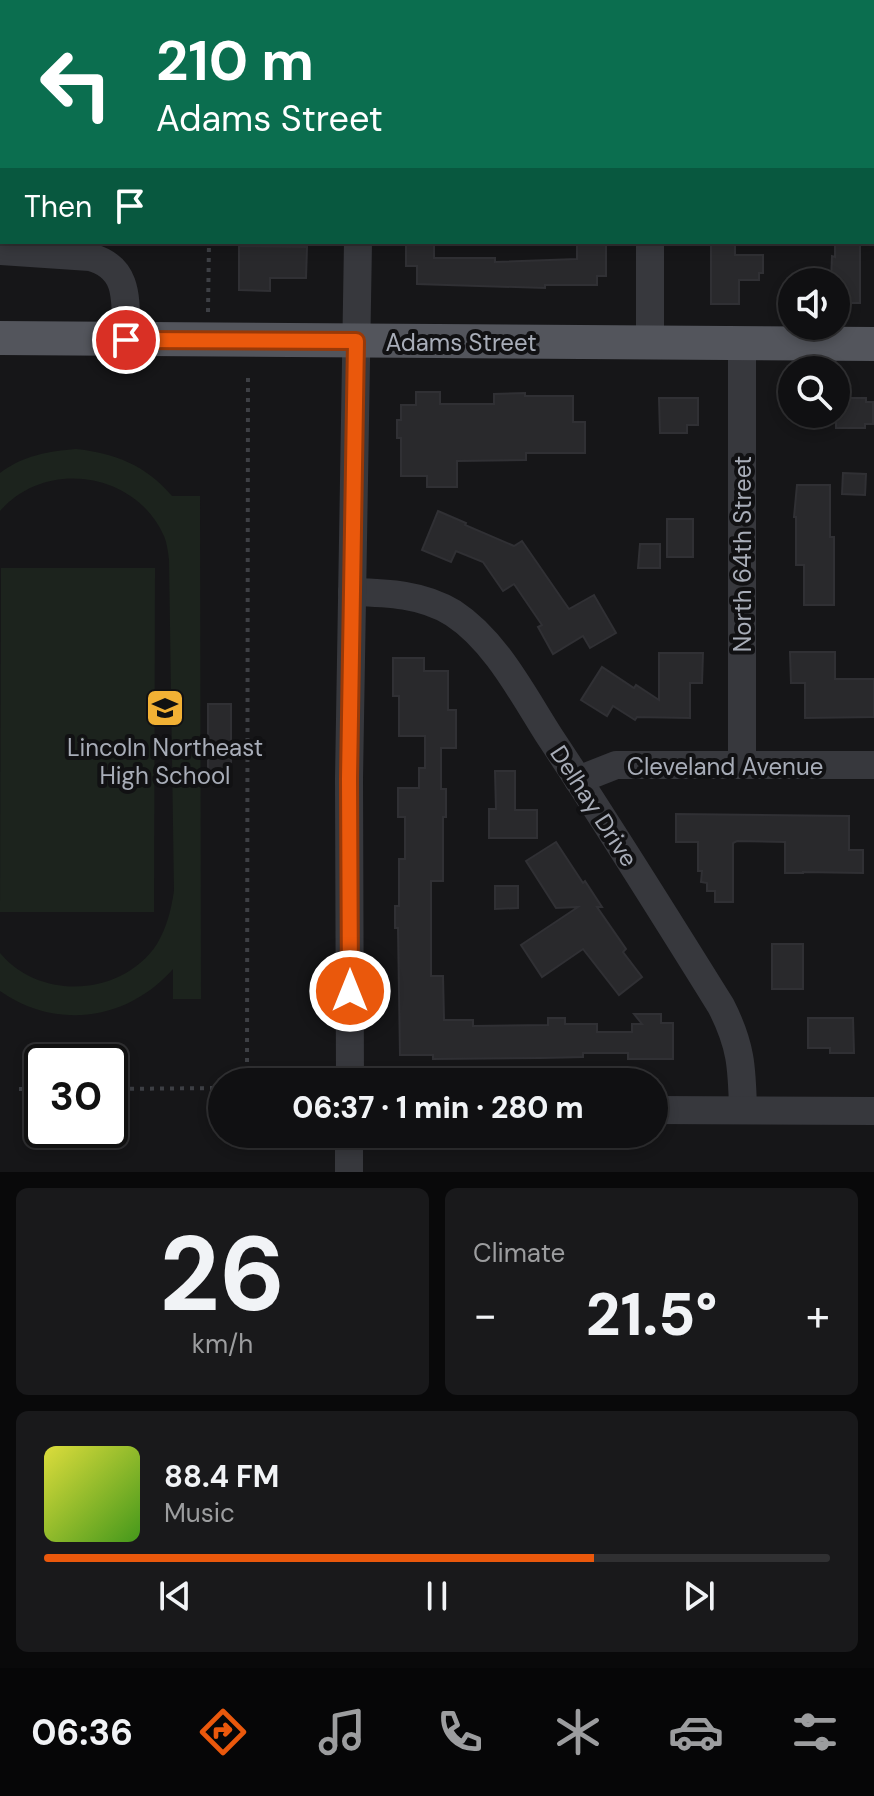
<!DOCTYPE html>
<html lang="en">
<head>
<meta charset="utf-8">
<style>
  :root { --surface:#101012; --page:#19191b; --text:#f1f3f6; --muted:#9c9d9f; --line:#303032; --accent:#ea580c }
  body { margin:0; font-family:"DM Sans",sans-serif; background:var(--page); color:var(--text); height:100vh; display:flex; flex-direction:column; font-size:30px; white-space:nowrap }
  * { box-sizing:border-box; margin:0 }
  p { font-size:26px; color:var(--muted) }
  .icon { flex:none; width:44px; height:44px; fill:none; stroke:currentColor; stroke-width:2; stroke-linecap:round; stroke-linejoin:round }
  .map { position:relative; height:1172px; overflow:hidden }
  .drawer { display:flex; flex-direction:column; gap:16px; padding:16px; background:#09090a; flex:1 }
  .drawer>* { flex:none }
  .top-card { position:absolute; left:0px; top:0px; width:874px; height:244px; box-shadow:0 4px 12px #0003,0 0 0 2px var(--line); background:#0b6e4f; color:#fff; overflow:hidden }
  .tools { position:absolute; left:778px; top:268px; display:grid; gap:16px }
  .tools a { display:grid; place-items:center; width:72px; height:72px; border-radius:50%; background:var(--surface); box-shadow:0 4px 12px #0003,0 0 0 2px var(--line); font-size:40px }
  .speed { position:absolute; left:24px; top:1044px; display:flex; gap:16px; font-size:40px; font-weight:700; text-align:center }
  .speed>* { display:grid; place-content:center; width:104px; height:104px; border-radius:50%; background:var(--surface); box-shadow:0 4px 12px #0003,0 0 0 2px var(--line); line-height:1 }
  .speed .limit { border:4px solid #111; border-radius:12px; background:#fff; color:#111 }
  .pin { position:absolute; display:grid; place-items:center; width:68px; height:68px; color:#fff; margin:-34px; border:4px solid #fff; border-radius:50%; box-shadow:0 2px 8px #0007 }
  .me { position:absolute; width:88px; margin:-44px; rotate:0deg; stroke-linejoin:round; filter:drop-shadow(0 0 6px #0008) }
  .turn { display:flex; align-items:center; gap:28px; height:168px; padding:0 24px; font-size:36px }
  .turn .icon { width:104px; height:104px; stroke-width:2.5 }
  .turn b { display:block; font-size:56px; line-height:68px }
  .then { display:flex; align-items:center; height:76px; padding:0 24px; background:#0003; gap:16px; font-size:30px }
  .big { font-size:60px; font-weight:800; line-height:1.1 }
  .drawer .card { flex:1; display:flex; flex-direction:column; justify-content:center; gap:12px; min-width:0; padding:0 28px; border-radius:12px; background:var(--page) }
  .drawer .dial { align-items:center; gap:0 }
  .dial b { font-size:104px; line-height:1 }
  .song { display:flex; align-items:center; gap:24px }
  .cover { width:96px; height:96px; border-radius:12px; background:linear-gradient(135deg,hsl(60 70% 55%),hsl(100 70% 35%)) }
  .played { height:8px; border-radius:4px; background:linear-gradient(90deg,var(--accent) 70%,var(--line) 70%) }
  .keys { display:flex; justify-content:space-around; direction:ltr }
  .heat { display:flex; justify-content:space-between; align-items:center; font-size:44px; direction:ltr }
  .drawer .tiles { flex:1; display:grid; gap:16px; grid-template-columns:1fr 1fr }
  .card:last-child { grid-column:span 2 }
  .trip { position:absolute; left:208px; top:1068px; width:460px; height:80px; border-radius:40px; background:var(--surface); box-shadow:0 4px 12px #0003,0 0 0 2px var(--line); font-weight:800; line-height:80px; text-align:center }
  .menu { display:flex; height:128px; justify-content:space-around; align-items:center; background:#060607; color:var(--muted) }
  .menu .icon { width:56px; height:56px }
  .menu .active { color:var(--accent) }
  .menu b { font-size:36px; color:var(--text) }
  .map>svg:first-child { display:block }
  .park { fill:#1c231d }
  .building { fill:#29292c; stroke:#303034; stroke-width:2 }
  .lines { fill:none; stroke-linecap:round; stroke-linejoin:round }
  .path { stroke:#3d3f44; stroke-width:4; stroke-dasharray:4 6; stroke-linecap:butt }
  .minor { stroke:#37383d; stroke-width:28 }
  .major { stroke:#53555c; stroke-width:34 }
  .route-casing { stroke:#983908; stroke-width:20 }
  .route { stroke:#ea580c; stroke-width:14 }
  .labels { text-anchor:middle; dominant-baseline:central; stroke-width:8; stroke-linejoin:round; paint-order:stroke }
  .street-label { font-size:24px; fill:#a8adb8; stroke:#111113 }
  .poi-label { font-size:24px; fill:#a8adb8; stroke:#111113 }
</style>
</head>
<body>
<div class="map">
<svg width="874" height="1172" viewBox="0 0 874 1172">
  <rect width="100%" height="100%" fill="#161618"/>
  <!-- park -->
  <g class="park">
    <path d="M 76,449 C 114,453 146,465 172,496 L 200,496 L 201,999 L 173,999 L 173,969 C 128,1020 57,1031 0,991 L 0,953 C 40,1001 122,997 157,944 C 167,927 171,910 174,891 L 169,560 C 168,552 167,543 164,536 C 136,472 46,458 0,511 L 0,473 C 22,456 49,451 76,449 Z"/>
    <path d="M 1,568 L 155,568 L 154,912 L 0,912 Z"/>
  </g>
  <!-- building -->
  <g class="building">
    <path d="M 406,242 L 434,242 L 434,258 L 495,258 L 495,262 L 577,259 L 577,242 L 606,242 L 606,276 L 597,276 L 597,285 L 545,285 L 545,288 L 417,284 L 417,266 L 406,266 Z"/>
    <path d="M 711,242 L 735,242 L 735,255 L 763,255 L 763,273 L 759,273 L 759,280 L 739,280 L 739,304 L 711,304 Z"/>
    <path d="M 835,242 L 860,242 L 860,303 L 836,303 L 836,282 L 831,282 L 832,256 L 835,257 Z"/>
    <path d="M 239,246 L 307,247 L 306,278 L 270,278 L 270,291 L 239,290 Z"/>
    <path d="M 416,392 L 440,392 L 440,404 L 494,404 L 494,394 L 525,393 L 525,396 L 573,396 L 573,422 L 585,422 L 585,453 L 526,453 L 526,460 L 457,461 L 457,487 L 427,487 L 427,476 L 401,476 L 401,438 L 397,438 L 397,420 L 401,420 L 401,405 L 416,405 Z"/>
    <path d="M 659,398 L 698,398 L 698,425 L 687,425 L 687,433 L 660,433 Z"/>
    <path d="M 836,398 L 866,398 L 866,402 L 873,402 L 873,424 L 865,424 L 865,428 L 836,428 Z"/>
    <path d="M 843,473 L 866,474 L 865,495 L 842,494 Z"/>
    <path d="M 797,485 L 830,485 L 830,537 L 834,537 L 834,605 L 804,605 L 804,565 L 796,565 L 796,517 L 794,517 Z"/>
    <path d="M 438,511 L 466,523 L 465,525 L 514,546 L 522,541 L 569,609 L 594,595 L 616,633 L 590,648 L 583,636 L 553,654 L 538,627 L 542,625 L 514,584 L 503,591 L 483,562 L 456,551 L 451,562 L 422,550 Z"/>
    <rect x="667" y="519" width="26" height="38"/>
    <path d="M 640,544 L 660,544 L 660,568 L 638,568 Z"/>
    <path d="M 790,652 L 835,652 L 835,679 L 874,679 L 874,717 L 805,718 L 805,683 L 791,683 Z"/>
    <path d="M 659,653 L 703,653 L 702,683 L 690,683 L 690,718 L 637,717 L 635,720 L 613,706 L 607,716 L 581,700 L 602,667 L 634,688 L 636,685 L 659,700 Z"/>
    <path d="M 393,658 L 424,658 L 424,671 L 448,671 L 448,710 L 456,710 L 456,748 L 441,748 L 441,789 L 446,789 L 446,817 L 443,817 L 443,881 L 431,881 L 431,976 L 443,976 L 444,1020 L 473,1020 L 473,1026 L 548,1025 L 548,1018 L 565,1018 L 565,1024 L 597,1024 L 597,1032 L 632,1032 L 632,1024 L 642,1024 L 634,1014 L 661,1014 L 661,1023 L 673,1023 L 673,1059 L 628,1059 L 628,1053 L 583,1053 L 583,1057 L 541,1058 L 433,1059 L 433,1055 L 400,1055 L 398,928 L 395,928 L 395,906 L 399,906 L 399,859 L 405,859 L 405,817 L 398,817 L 398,788 L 419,788 L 419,768 L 425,768 L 425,736 L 399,736 L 399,696 L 393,696 Z"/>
    <rect x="208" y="704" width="23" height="67"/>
    <path d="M 495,771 L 515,771 L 515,810 L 537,810 L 537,838 L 489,838 L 489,809 L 496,809 Z"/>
    <path d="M 676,814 L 849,816 L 849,850 L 863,850 L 863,873 L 803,872 L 803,873 L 785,873 L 785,842 L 737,841 L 733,843 L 733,902 L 715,902 L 715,891 L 707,891 L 707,883 L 701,882 L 702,871 L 698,871 L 698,842 L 676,842 Z"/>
    <path d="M 556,842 L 583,883 L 585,881 L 602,907 L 597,907 L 626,949 L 623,952 L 642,977 L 619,995 L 583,949 L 542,977 L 521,945 L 578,907 L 556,908 L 526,861 Z"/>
    <path d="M 495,886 L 518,886 L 518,908 L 495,909 Z"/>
    <rect x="772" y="944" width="31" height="45"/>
    <path d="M 808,1018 L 853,1018 L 854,1053 L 830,1053 L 830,1048 L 808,1048 Z"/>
  </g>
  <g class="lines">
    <!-- path -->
    <g class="path">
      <path d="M 213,0 L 213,2"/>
      <path d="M 208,312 L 209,242"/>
      <path d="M 247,1082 L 248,375"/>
      <path d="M 19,1089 L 42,1089"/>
      <path d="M 110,1089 L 222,1088"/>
    </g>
    <!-- minor -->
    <g class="minor">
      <path d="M 363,2 L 363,0"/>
      <path d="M 652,2 L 652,0"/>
      <path d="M 872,55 L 874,55"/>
      <path d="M 0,251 L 90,257 C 132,268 125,304 126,340"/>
      <path d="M 650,343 L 650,242"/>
      <path d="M 742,343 L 742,765"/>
      <path d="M 352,592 C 388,593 422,594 453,613 C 496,641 523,695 550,737 C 609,826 665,916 721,1006 C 741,1045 742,1067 743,1110"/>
      <path d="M 578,780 L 616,765 L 874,765"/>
      <path d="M 350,1082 L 349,779 L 358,242"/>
      <path d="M 654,1110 L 874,1111"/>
      <path d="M 349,1172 L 349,1134"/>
    </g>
    <!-- major -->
    <path class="major" d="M 0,338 L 874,344"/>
  </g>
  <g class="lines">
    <defs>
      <path id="route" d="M 126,340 L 356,341 L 349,779 L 350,991"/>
    </defs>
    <!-- route casing -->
    <use href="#route" class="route-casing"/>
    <!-- route -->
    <use href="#route" class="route"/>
  </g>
  <!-- icons -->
  <defs>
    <symbol id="school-square" viewBox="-11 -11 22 22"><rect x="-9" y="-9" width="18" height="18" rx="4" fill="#f2b134" stroke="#111113"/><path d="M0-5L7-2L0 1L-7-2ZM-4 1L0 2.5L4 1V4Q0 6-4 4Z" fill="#111"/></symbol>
  </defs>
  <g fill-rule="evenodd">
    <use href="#school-square" x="143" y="686" width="44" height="44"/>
  </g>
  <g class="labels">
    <!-- street labels -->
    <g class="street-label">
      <text x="461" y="342">Adams Street</text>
      <text transform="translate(742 554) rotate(-90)">North 64th Street</text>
      <text x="725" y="766">Cleveland Avenue</text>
      <text transform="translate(594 806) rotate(57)">Delhay Drive</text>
    </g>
    <!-- poi labels -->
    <g class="poi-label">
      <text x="165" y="747">Lincoln Northeast<tspan x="165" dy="28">High School</tspan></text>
    </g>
  </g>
</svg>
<div class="tools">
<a><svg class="icon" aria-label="sound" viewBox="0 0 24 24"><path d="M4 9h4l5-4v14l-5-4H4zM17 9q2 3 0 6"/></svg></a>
<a><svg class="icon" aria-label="search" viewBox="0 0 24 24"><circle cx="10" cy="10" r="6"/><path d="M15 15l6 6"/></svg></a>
</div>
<div class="speed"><div class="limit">30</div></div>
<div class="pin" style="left:126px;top:340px;background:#d93025"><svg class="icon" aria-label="arrive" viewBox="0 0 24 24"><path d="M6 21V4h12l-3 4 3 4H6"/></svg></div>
<svg class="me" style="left:350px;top:991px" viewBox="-20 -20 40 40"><circle r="17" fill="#ea580c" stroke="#fff" stroke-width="3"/><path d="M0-11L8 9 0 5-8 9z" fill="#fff"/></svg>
<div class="trip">06:37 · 1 min · 280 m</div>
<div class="top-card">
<div class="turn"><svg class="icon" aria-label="left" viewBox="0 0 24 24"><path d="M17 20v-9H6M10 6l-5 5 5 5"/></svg><div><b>210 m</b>Adams Street</div></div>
<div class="then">Then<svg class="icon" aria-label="arrive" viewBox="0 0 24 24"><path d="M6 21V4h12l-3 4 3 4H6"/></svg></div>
</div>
</div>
<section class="drawer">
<div class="tiles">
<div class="card dial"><b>26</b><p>km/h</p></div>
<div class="card"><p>Climate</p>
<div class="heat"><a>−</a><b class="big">21.5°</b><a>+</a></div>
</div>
<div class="card">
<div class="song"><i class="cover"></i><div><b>88.4 FM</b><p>Music</p></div></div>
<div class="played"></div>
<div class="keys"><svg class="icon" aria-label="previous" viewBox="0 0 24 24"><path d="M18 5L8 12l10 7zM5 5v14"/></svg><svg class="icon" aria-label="pause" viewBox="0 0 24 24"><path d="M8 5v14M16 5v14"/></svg><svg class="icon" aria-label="next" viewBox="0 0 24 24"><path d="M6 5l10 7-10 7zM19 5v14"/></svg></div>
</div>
</div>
</section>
<nav class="menu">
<b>06:36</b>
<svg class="icon active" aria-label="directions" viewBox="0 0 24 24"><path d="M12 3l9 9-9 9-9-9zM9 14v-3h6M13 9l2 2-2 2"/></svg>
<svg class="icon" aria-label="music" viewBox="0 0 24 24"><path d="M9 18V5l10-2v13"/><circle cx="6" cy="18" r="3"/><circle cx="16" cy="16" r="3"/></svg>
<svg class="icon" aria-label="phone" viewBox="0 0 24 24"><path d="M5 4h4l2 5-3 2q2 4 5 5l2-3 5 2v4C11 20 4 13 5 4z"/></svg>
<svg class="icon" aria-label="climate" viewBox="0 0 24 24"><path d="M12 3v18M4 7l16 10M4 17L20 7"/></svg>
<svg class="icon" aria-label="car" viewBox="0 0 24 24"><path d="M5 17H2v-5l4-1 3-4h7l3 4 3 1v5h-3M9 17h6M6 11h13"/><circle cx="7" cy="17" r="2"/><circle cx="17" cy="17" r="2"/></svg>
<svg class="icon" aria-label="filters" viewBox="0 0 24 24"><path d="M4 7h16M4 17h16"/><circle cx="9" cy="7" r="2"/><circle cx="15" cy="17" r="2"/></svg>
</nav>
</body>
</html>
